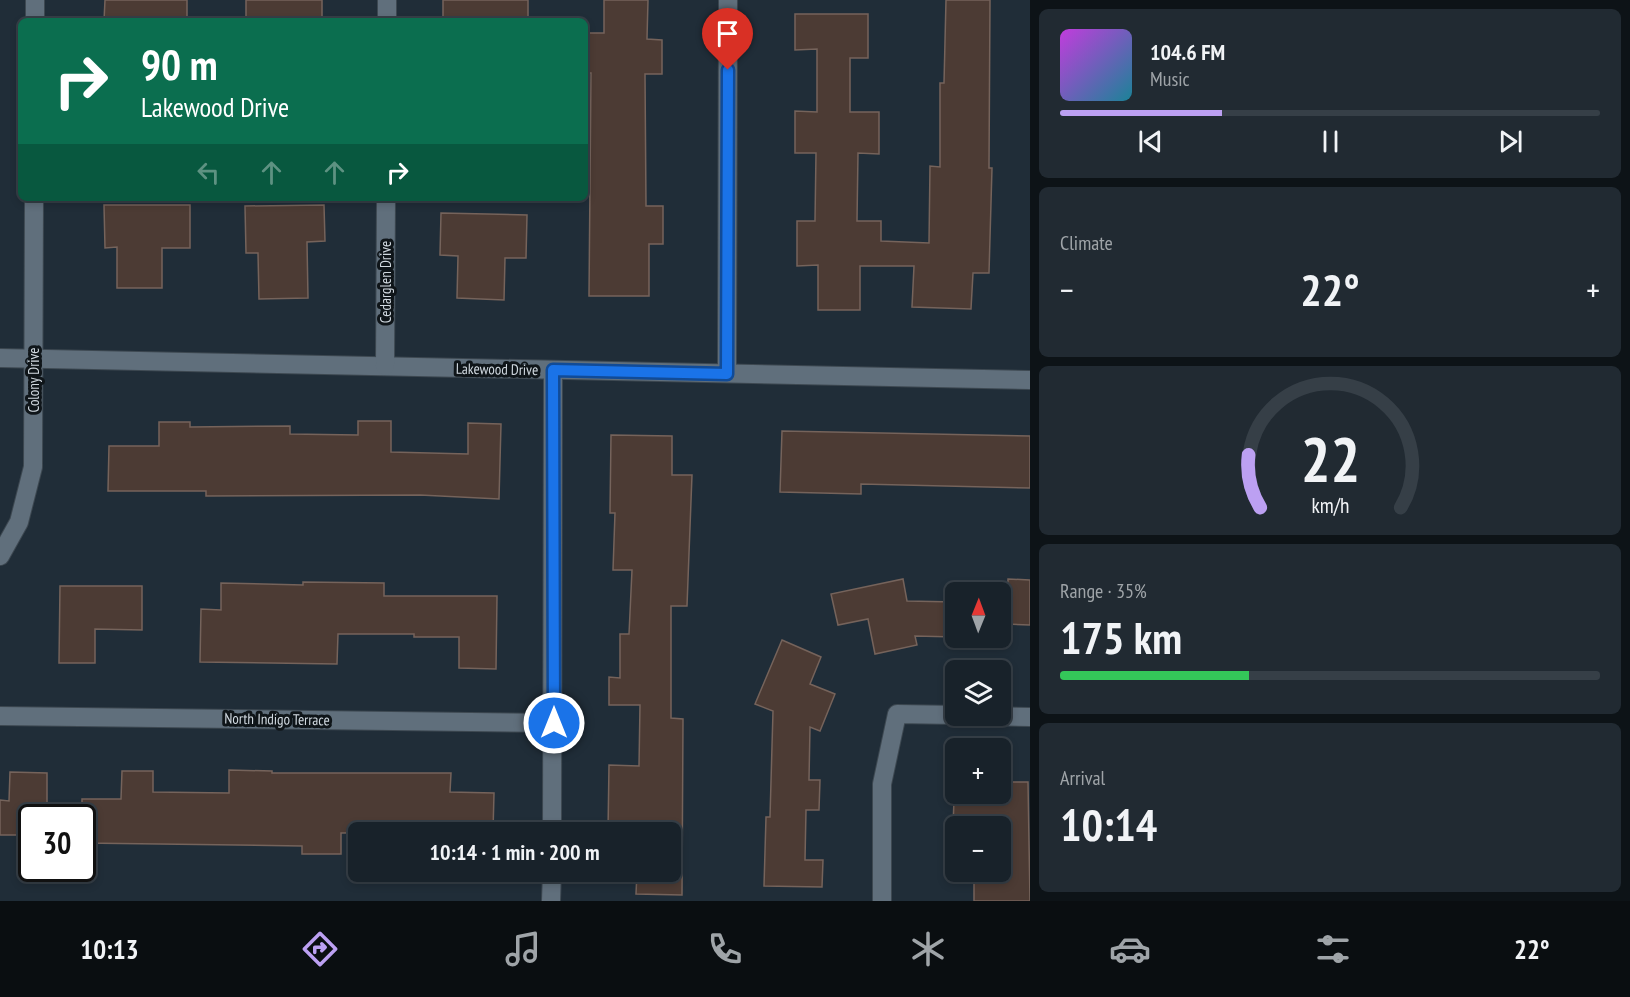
<!DOCTYPE html>
<html lang="en">
<head>
<meta charset="utf-8">
<style>
  :root { --surface:#18222a; --page:#212a32; --text:#f1f3f6; --muted:#9fa4a8; --line:#363f47; --accent:#bca0f2 }
  body { margin:0; font-family:"PT Sans Narrow",sans-serif; background:var(--page); color:var(--text); height:100vh; display:flex; flex-direction:column; font-size:22px; white-space:nowrap }
  * { box-sizing:border-box; margin:0 }
  p { font-size:20px; color:var(--muted) }
  .icon { flex:none; width:33px; height:33px; fill:none; stroke:currentColor; stroke-width:2; stroke-linecap:round; stroke-linejoin:round }
  .map { position:relative; flex:1; overflow:hidden }
  .sheet { display:flex; flex-direction:column; gap:9px; padding:9px; background:#0d1317; width:600px }
  .sheet>* { flex:none }
  .banner { position:absolute; left:18px; top:18px; width:570px; height:183px; border-radius:9px; box-shadow:0 3px 9px #0003,0 0 0 2px var(--line); background:#0b6e4f; color:#fff; overflow:hidden }
  .needle { width:39px; rotate:1deg }
  .fabs { position:absolute; left:945px; top:582px; display:grid; gap:12px }
  .fabs a { display:grid; place-items:center; width:66px; height:66px; border-radius:9px; background:var(--surface); box-shadow:0 3px 9px #0003,0 0 0 2px var(--line); font-size:30px }
  .speed { position:absolute; left:18px; top:804px; display:flex; gap:12px; font-size:30px; font-weight:700; text-align:center }
  .speed>* { display:grid; place-content:center; width:78px; height:78px; border-radius:50%; background:var(--surface); box-shadow:0 3px 9px #0003,0 0 0 2px var(--line); line-height:1 }
  .speed .limit { border:3px solid #111; border-radius:9px; background:#fff; color:#111 }
  .pin { position:absolute; display:grid; place-items:center; width:51px; height:51px; color:#fff; margin:-62px -26px; border-radius:50% 50% 50% 0; rotate:-45deg; box-shadow:0 0 6px #0007 }
  .pin .icon { rotate:45deg }
  .me { position:absolute; width:66px; margin:-33px; rotate:0deg; stroke-linejoin:round; filter:drop-shadow(0 0 4px #0008) }
  .turn { display:flex; align-items:center; gap:21px; height:126px; padding:0 24px; font-size:27px }
  .turn .icon { width:78px; height:78px; stroke-width:2.5 }
  .turn b { display:block; font-size:42px; line-height:51px }
  .lanes { display:flex; align-items:center; height:57px; padding:0 24px; background:#0003; justify-content:center; gap:30px; direction:ltr }
  .lanes .off { opacity:.35 }
  .big { font-size:45px; font-weight:800; line-height:1.1 }
  .sheet .card { flex:1; display:flex; flex-direction:column; justify-content:center; gap:9px; min-width:0; padding:0 21px; border-radius:9px; background:var(--page) }
  .sheet .dial { align-items:center; gap:0 }
  .dial svg { height:156px; overflow:visible; fill:none; stroke:var(--line); stroke-width:7; stroke-linecap:round; text-anchor:middle }
  .dial text { fill:var(--text); stroke:none }
  .song { display:flex; align-items:center; gap:18px }
  .cover { width:72px; height:72px; border-radius:9px; background:linear-gradient(135deg,hsl(290 70% 55%),hsl(190 70% 35%)) }
  .played { height:6px; border-radius:3px; background:linear-gradient(90deg,var(--accent) 30%,var(--line) 30%) }
  .keys { display:flex; justify-content:space-around; direction:ltr }
  .heat { display:flex; justify-content:space-between; align-items:center; font-size:33px; direction:ltr }
  .charge { height:9px; border-radius:4px; background:linear-gradient(90deg,#34c759 35%,var(--line) 0) }
  .trip { position:absolute; left:348px; top:822px; width:333px; height:60px; border-radius:9px; background:var(--surface); box-shadow:0 3px 9px #0003,0 0 0 2px var(--line); font-weight:800; line-height:60px; text-align:center }
  .dock { display:flex; height:96px; justify-content:space-around; align-items:center; background:#0a0e11; color:var(--muted) }
  .dock .icon { width:42px; height:42px }
  .dock .active { color:var(--accent) }
  .dock b { font-size:27px; color:var(--text) }
  main { display:flex; flex:1; min-height:0 }
  .map>svg:first-child { display:block }
  .building { fill:#4c3b34; stroke:#75635b; stroke-width:1.5 }
  .lines { fill:none; stroke-linecap:round; stroke-linejoin:round }
  .street-casing { stroke:#3d4851; stroke-width:20 }
  .street { stroke:#606f7c; stroke-width:18 }
  .route-casing { stroke:#114b97; stroke-width:15 }
  .route { stroke:#1a73e8; stroke-width:10 }
  .labels { text-anchor:middle; dominant-baseline:central; stroke-width:6; stroke-linejoin:round; paint-order:stroke }
  .street-label { font-size:15px; fill:#d1d9e0; stroke:#0f1519 }
</style>
</head>
<body>
<main>
<div class="map">
<svg width="1030" height="901" viewBox="0 0 1030 901">
  <rect width="100%" height="100%" fill="#202d38"/>
  <!-- building -->
  <g class="building">
    <path d="M 105,0 L 187,0 L 187,21 L 104,21 Z"/>
    <rect x="246" y="0" width="76" height="21"/>
    <rect x="443" y="0" width="85" height="21"/>
    <path d="M 604,0 L 648,0 L 647,39 L 662,40 L 662,74 L 645,74 L 646,206 L 663,206 L 663,244 L 649,244 L 649,296 L 589,296 L 591,73 L 585,73 L 585,33 L 604,33 Z"/>
    <path d="M 946,0 L 990,0 L 989,168 L 992,168 L 989,273 L 973,273 L 971,309 L 912,307 L 914,266 L 860,266 L 860,310 L 818,310 L 818,265 L 797,266 L 797,221 L 815,221 L 816,153 L 795,153 L 795,111 L 817,112 L 817,49 L 795,50 L 795,14 L 868,14 L 868,58 L 850,58 L 850,112 L 879,112 L 879,154 L 858,153 L 857,221 L 881,221 L 881,241 L 929,243 L 930,166 L 940,167 L 940,83 L 944,83 Z"/>
    <path d="M 104,205 L 190,205 L 190,248 L 162,248 L 162,288 L 117,288 L 117,247 L 105,248 Z"/>
    <path d="M 324,205 L 325,241 L 307,242 L 308,298 L 259,299 L 258,253 L 246,253 L 245,206 Z"/>
    <path d="M 441,213 L 527,215 L 526,258 L 505,258 L 504,300 L 457,298 L 458,256 L 440,255 Z"/>
    <path d="M 358,421 L 391,421 L 391,452 L 468,454 L 468,423 L 501,424 L 499,499 L 420,495 L 206,496 L 206,491 L 108,491 L 109,446 L 159,446 L 159,422 L 190,422 L 190,427 L 290,426 L 290,434 L 358,435 Z"/>
    <path d="M 782,431 L 1030,436 L 1030,488 L 861,484 L 861,494 L 780,492 Z"/>
    <path d="M 611,435 L 672,436 L 672,475 L 692,475 L 687,606 L 671,606 L 671,718 L 683,719 L 682,895 L 636,894 L 637,872 L 670,872 L 670,832 L 608,832 L 609,765 L 639,766 L 640,705 L 609,705 L 609,677 L 620,678 L 620,634 L 629,634 L 632,570 L 613,570 L 615,513 L 610,513 Z"/>
    <path d="M 903,579 L 907,601 L 956,602 L 956,637 L 915,636 L 917,645 L 875,654 L 868,619 L 838,625 L 831,594 Z"/>
    <path d="M 1008,579 L 1030,580 L 1030,625 L 1007,624 Z"/>
    <path d="M 303,582 L 384,583 L 384,596 L 497,596 L 496,669 L 459,668 L 459,637 L 414,637 L 414,634 L 338,634 L 337,664 L 200,662 L 201,609 L 221,610 L 221,583 L 303,585 Z"/>
    <path d="M 60,586 L 142,586 L 142,630 L 95,629 L 95,663 L 59,663 Z"/>
    <path d="M 782,640 L 821,657 L 810,684 L 835,694 L 820,731 L 810,727 L 809,780 L 820,780 L 819,810 L 806,810 L 805,860 L 823,860 L 822,887 L 764,886 L 766,817 L 770,817 L 773,711 L 755,704 Z"/>
    <path d="M 229,770 L 272,771 L 272,773 L 451,773 L 450,792 L 494,793 L 493,832 L 341,833 L 341,854 L 302,854 L 302,846 L 82,843 L 82,799 L 121,799 L 122,771 L 153,771 L 153,792 L 229,793 Z"/>
    <path d="M 10,772 L 47,773 L 47,818 L 32,818 L 32,835 L 0,835 L 0,800 L 9,801 Z"/>
    <path d="M 1000,782 L 1028,782 L 1030,901 L 974,901 L 974,872 L 1000,872 L 1000,826 L 953,826 L 954,800 L 972,800 L 972,794 L 1000,794 Z"/>
  </g>
  <g class="lines">
    <defs>
      <g id="street">
        <path d="M 35,21 L 35,0"/>
        <path d="M 387,21 L 387,0"/>
        <path d="M 0,358 L 1030,380"/>
        <path d="M 385,366 L 386,198"/>
        <path d="M 727,373 L 728,0"/>
        <path d="M 0,556 L 19,522 L 33,467 L 34,198"/>
        <path d="M 0,716 L 554,723"/>
        <path d="M 976,716 L 1030,717"/>
        <path d="M 552,832 L 553,370"/>
        <path d="M 551,901 L 552,872"/>
        <path d="M 882,901 L 882,784 L 897,714 L 956,715"/>
      </g>
    </defs>
    <!-- street casing -->
    <use href="#street" class="street-casing"/>
    <!-- street -->
    <use href="#street" class="street"/>
  </g>
  <g class="lines">
    <defs>
      <path id="route" d="M 554,723 L 553,370 L 727,374 L 728,70"/>
    </defs>
    <!-- route casing -->
    <use href="#route" class="route-casing"/>
    <!-- route -->
    <use href="#route" class="route"/>
  </g>
  <g class="labels">
    <!-- street labels -->
    <g class="street-label">
      <text transform="translate(385 282) rotate(-90)">Cedarglen Drive</text>
      <text transform="translate(497 369) rotate(1)">Lakewood Drive</text>
      <text transform="translate(33 380) rotate(-90)">Colony Drive</text>
      <text transform="translate(277 719) rotate(1)">North Indigo Terrace</text>
    </g>
  </g>
</svg>
<div class="fabs">
<a><svg class="needle" viewBox="-14 -14 28 28"><path d="M0-13l5 13h-10z" fill="#e53935"/><path d="M0 13l5-13h-10z" fill="#9fa4a8"/></svg></a>
<a><svg class="icon" aria-label="layers" viewBox="0 0 24 24"><path d="M12 4l9 5-9 5-9-5zM3 14l9 5 9-5"/></svg></a>
<a>+</a>
<a>−</a>
</div>
<div class="speed"><div class="limit">30</div></div>
<div class="pin" style="left:728px;top:70px;background:#d93025"><svg class="icon" aria-label="arrive" viewBox="0 0 24 24"><path d="M6 21V4h12l-3 4 3 4H6"/></svg></div>
<svg class="me" style="left:554px;top:723px" viewBox="-20 -20 40 40"><circle r="17" fill="#1a73e8" stroke="#fff" stroke-width="3"/><path d="M0-11L8 9 0 5-8 9z" fill="#fff"/></svg>
<div class="trip">10:14 · 1 min · 200 m</div>
<div class="banner">
<div class="turn"><svg class="icon" aria-label="right" viewBox="0 0 24 24"><path d="M7 20v-9h11M14 6l5 5-5 5"/></svg><div><b>90 m</b>Lakewood Drive</div></div>
<div class="lanes"><svg class="icon off" aria-label="left" viewBox="0 0 24 24"><path d="M17 20v-9H6M10 6l-5 5 5 5"/></svg><svg class="icon off" aria-label="ahead" viewBox="0 0 24 24"><path d="M12 20V5M6 11l6-6 6 6"/></svg><svg class="icon off" aria-label="ahead" viewBox="0 0 24 24"><path d="M12 20V5M6 11l6-6 6 6"/></svg><svg class="icon" aria-label="right" viewBox="0 0 24 24"><path d="M7 20v-9h11M14 6l5 5-5 5"/></svg></div>
</div>
</div>
<section class="sheet">
<div class="card">
<div class="song"><i class="cover"></i><div><b>104.6 FM</b><p>Music</p></div></div>
<div class="played"></div>
<div class="keys"><svg class="icon" aria-label="previous" viewBox="0 0 24 24"><path d="M18 5L8 12l10 7zM5 5v14"/></svg><svg class="icon" aria-label="pause" viewBox="0 0 24 24"><path d="M8 5v14M16 5v14"/></svg><svg class="icon" aria-label="next" viewBox="0 0 24 24"><path d="M6 5l10 7-10 7zM19 5v14"/></svg></div>
</div>
<div class="card"><p>Climate</p>
<div class="heat"><a>−</a><b class="big">22°</b><a>+</a></div>
</div>
<div class="card dial"><svg viewBox="0 0 100 80">
<path d="M14 69A42 42 0 1 1 86 69"/>
<path d="M14 69A42 42 0 0 1 8 42" stroke="#bca0f2"/>
<text x="50" y="56" font-size="32" font-weight="700">22</text>
<text x="50" y="72" font-size="11">km/h</text>
</svg></div>
<div class="card"><p>Range · 35%</p><b class="big">175 km</b><div class="charge"></div></div>
<div class="card"><p>Arrival</p><b class="big">10:14</b></div>
</section>
</main>
<nav class="dock">
<b>10:13</b>
<svg class="icon active" aria-label="directions" viewBox="0 0 24 24"><path d="M12 3l9 9-9 9-9-9zM9 14v-3h6M13 9l2 2-2 2"/></svg>
<svg class="icon" aria-label="music" viewBox="0 0 24 24"><path d="M9 18V5l10-2v13"/><circle cx="6" cy="18" r="3"/><circle cx="16" cy="16" r="3"/></svg>
<svg class="icon" aria-label="phone" viewBox="0 0 24 24"><path d="M5 4h4l2 5-3 2q2 4 5 5l2-3 5 2v4C11 20 4 13 5 4z"/></svg>
<svg class="icon" aria-label="climate" viewBox="0 0 24 24"><path d="M12 3v18M4 7l16 10M4 17L20 7"/></svg>
<svg class="icon" aria-label="car" viewBox="0 0 24 24"><path d="M5 17H2v-5l4-1 3-4h7l3 4 3 1v5h-3M9 17h6M6 11h13"/><circle cx="7" cy="17" r="2"/><circle cx="17" cy="17" r="2"/></svg>
<svg class="icon" aria-label="filters" viewBox="0 0 24 24"><path d="M4 7h16M4 17h16"/><circle cx="9" cy="7" r="2"/><circle cx="15" cy="17" r="2"/></svg>
<b>22°</b>
</nav>
</body>
</html>
